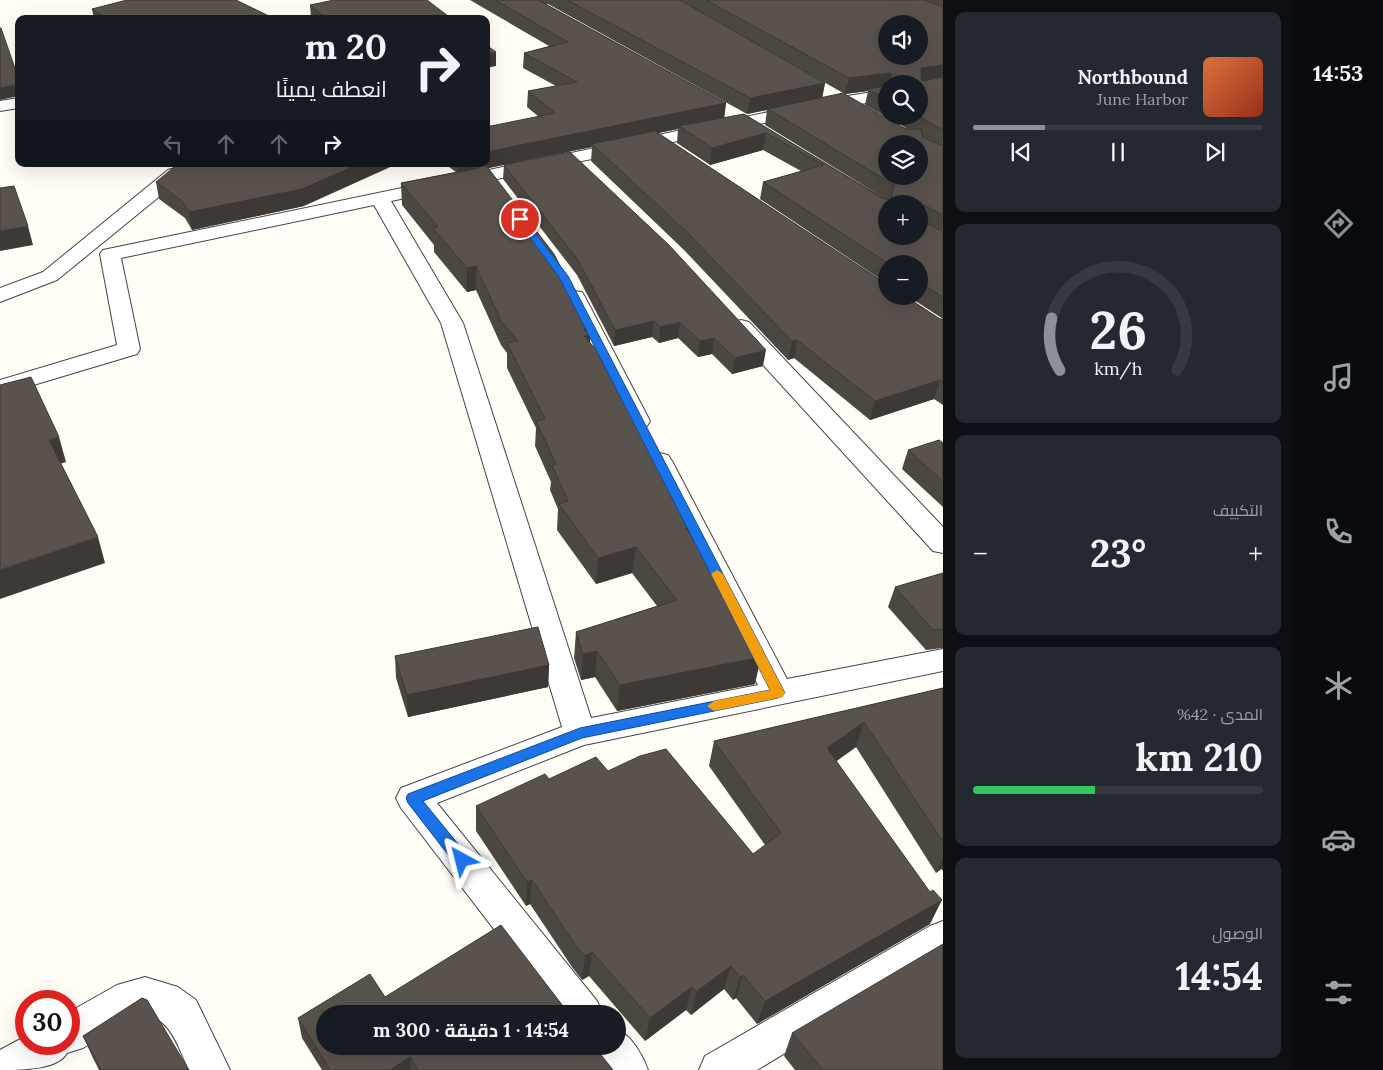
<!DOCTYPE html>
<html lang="ar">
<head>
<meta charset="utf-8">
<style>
  :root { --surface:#171b24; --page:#242831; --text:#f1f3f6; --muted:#9ea1a6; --line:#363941; --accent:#8c9099 }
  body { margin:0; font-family:Lora,Cairo,serif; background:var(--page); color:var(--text); direction:rtl; height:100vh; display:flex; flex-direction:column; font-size:19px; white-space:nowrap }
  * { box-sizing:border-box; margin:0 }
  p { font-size:16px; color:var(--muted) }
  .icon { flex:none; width:28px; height:28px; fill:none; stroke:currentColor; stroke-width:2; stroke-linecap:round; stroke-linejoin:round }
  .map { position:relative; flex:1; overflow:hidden; direction:ltr }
  .details { display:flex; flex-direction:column; gap:12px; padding:12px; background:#0d0f14; width:350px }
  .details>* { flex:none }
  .guide { position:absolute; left:15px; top:15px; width:475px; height:152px; border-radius:10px; box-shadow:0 5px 20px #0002; direction:rtl; background:#171b24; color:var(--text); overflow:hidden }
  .buttons { position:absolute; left:878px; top:15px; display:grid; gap:10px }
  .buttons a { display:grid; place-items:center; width:50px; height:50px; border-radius:50%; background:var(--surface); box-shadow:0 5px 20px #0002; font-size:25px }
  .speed { position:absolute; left:15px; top:990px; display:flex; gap:10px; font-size:25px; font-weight:700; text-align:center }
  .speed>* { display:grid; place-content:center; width:65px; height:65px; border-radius:50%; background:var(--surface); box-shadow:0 5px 20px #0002; line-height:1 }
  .speed .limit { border:8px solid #d22; background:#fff; color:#111 }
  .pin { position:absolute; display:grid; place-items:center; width:42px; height:42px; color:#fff; margin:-21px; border:2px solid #fff; border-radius:50%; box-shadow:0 1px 5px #0007 }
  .me { position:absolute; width:55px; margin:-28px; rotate:322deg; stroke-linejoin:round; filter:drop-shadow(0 0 4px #0008) }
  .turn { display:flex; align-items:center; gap:18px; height:105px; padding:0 20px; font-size:22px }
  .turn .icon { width:65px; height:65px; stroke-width:2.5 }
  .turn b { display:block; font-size:35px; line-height:42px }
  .lanes { display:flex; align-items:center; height:48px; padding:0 20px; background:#0003; justify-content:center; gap:25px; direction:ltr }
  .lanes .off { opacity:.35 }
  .big { font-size:38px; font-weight:700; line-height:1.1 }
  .details .widget { flex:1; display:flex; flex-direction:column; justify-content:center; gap:8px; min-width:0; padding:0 18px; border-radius:10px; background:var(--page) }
  .details .dial { align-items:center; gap:0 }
  .dial svg { height:130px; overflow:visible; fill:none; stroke:var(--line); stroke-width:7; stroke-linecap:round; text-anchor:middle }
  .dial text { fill:var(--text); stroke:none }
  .song { display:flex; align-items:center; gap:15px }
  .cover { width:60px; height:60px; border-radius:8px; background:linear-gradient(135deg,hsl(20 70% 55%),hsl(10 70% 35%)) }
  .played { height:5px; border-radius:2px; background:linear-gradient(90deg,var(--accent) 25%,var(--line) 25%) }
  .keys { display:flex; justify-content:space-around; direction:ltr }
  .heat { display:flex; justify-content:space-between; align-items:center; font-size:28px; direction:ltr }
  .charge { height:8px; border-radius:4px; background:linear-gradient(90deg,#34c759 42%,var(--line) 0) }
  .trip { position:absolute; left:316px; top:1005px; width:310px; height:50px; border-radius:25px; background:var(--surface); box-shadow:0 5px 20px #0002; font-weight:700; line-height:50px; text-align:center; direction:rtl }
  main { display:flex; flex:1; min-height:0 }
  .tabs { display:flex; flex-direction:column; width:90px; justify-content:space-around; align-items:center; background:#090b0e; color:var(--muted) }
  .tabs .icon { width:35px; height:35px }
  .tabs .current { color:var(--accent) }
  .tabs b { font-size:22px; color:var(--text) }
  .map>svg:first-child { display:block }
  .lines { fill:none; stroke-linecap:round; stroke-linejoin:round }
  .minor-casing { stroke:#444; stroke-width:2 }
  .minor { fill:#fff; fill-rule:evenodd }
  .wall { fill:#4d4742; fill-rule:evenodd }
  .shaded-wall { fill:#3f3936 }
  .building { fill:#5a524d; stroke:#3f3936; fill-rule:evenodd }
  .route { fill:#1a73e8; stroke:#114b97 }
  .slow { fill:#f59e0b }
</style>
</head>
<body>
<main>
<nav class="tabs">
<b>14:53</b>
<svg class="icon current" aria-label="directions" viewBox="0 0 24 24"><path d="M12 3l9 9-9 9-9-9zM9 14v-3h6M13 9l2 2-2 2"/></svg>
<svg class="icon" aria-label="music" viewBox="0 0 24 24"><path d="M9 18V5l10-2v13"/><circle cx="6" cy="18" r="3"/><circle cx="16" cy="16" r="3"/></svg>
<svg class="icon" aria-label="phone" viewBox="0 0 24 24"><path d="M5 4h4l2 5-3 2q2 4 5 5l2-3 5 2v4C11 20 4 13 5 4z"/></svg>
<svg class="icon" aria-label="climate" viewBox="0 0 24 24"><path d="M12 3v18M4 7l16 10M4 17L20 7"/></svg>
<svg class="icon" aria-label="car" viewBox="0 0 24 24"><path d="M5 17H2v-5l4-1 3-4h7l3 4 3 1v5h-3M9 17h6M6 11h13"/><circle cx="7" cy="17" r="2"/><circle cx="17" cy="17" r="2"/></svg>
<svg class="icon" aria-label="filters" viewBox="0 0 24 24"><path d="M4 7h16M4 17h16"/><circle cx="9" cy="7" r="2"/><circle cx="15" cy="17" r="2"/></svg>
</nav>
<section class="details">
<div class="widget">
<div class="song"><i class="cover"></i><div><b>Northbound</b><p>June Harbor</p></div></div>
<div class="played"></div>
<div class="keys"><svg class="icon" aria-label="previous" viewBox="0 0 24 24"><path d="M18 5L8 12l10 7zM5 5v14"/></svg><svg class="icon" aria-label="pause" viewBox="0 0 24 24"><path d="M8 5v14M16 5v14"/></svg><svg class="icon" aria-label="next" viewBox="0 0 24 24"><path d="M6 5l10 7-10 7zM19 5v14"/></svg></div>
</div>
<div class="widget dial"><svg viewBox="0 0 100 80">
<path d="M14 69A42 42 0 1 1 86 69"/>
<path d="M14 69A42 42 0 0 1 9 37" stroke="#8c9099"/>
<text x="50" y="56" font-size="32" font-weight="700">26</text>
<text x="50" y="72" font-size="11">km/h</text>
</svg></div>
<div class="widget"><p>التكييف</p>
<div class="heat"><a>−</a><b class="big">23°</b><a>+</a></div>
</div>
<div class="widget"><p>المدى · 42%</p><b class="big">210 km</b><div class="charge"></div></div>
<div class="widget"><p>الوصول</p><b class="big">14:54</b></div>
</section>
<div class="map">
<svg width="943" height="1070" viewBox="0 0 943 1070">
  <rect width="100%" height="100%" fill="#fffdf5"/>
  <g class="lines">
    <defs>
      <g id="minor">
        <path d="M 886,90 L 886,100 L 841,107 L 391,201 L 463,323 L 591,718 L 758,685 L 646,461 L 650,455 L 659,453 L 668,455 L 672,461 L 787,679 L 943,649 L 943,671 L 584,745 L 437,803 L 597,1001 L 603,1014 L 559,1014 L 401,808 L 396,798 L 401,788 L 562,727 L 441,323 L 374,205 L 121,258 L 140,349 L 137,354 L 0,395 L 0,380 L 117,345 L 100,254 L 103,250 L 841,97 Z"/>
        <path d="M 19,98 L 19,108 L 0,111 L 0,101 Z"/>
        <path d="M 175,168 L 182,170 L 184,174 L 182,178 L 57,280 L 0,302 L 0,288 L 43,272 L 168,170 Z"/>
        <path d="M 574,291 L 582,292 L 585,297 L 650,421 L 647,426 L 638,428 L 629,426 L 626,421 L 563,297 L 566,292 Z"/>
        <path d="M 741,320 L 749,322 L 943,527 L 943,553 L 933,551 L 733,332 L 730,327 L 733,322 Z"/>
        <path d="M 943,921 L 943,958 L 757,1070 L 699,1070 L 705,1056 L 930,926 Z"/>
        <path d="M 145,977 L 178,987 L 196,1000 L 230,1070 L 189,1070 C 178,1047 169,1011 137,1016 L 83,1048 L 67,1053 C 58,1070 20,1070 0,1070 L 0,1050 L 26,1036 L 26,1044 L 69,1044 L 69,1012 L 117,985 Z"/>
        <path d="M 618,1030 C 632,1036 643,1056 648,1070 L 603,1070 L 589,1046 L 618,1046 Z"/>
      </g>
    </defs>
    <!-- minor casing -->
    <use href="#minor" class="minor-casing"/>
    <!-- minor -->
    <use href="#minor" class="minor"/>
  </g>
  <!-- wall -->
  <g class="wall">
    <path d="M 470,0 L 943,0 L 943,319 L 908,296 L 919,296 L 919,264 L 886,264 L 886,283 L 760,199 L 763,182 L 801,171 L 763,150 L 710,165 L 677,143 L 678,129 L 658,133 L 940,319 L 943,319 L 943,405 L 934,399 L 870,420 L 794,358 L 788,360 L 684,250 L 591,161 L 592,147 L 488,168 L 591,327 L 590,343 L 676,491 L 675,496 L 692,536 L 737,623 L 755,684 L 617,711 L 595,677 L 581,680 L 574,658 L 576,632 L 657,606 L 632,573 L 596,584 L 557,530 L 558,509 L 550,490 L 551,482 L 535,446 L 536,428 L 507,368 L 507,353 L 501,345 L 476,290 L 467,292 L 434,252 L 434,245 L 402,205 L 401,183 L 456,172 L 445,164 L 486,164 L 539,117 L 527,107 L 528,91 L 556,86 L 523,68 L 524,53 L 549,46 ZM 546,4 L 548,4 L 747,114 L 767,110 L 765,125 L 884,198 L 744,114 L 724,118 L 726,103 ZM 758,45 L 845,94 L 868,91 L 865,105 L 908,129 L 822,97 L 825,83 ZM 886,84 L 919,84 L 919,116 L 886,116 Z"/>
    <path d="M 310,5 L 452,19 L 312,19 L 311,18 Z"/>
    <path d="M 92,9 L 275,19 L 94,19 Z"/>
    <path d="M 504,165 L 763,366 L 732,374 L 712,354 L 698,357 L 678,338 L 659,343 L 652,337 L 614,346 L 577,275 L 503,179 Z"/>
    <path d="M 156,182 L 304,206 L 192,230 L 185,218 L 159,199 Z"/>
    <path d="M 943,443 L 943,507 L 902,469 L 908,450 Z"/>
    <path d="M 943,573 L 943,648 L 926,650 L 888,607 L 895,587 Z"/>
    <path d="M 395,656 L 549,665 L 548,687 L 408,717 L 396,678 Z"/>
    <path d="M 943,688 L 943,871 L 941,869 L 936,873 L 856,747 L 836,761 L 930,924 L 757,1024 L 736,998 L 733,1000 L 724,989 L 691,1015 L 686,1010 L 645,1041 L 589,976 L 582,980 L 572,967 L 530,904 L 526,906 L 476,831 L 476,806 L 549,779 L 608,771 L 753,854 L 765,845 L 709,766 L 714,741 Z"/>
    <path d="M 385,997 L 613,1070 L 322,1070 L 302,1038 L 298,1018 Z"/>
    <path d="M 792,1033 L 943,1070 L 795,1070 L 784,1056 Z"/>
    <path d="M 83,1036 L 189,1070 L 99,1070 L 92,1056 Z"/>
  </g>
  <!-- shaded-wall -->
  <g class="shaded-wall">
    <path d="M 496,52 L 496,66 L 486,68 L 486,54 Z"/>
    <path d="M 943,65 L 943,80 L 918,84 L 921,68 Z"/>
    <path d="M 891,73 L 888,84 L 886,84 L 886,89 L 868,89 L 868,91 L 845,94 L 849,78 Z"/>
    <path d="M 825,83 L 822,99 L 768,109 L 767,110 L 747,114 L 750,98 Z"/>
    <path d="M 16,85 L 19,96 L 0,100 L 0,88 Z"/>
    <path d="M 726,103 L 724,119 L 679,126 L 678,129 L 594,146 L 592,144 L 592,147 L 479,170 L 479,168 L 473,164 L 473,171 L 458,174 L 458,164 L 486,164 L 486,152 Z"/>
    <path d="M 766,133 L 763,150 L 710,165 L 712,148 Z"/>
    <path d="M 359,164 L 397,164 L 304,206 L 192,230 L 189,212 Z"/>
    <path d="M 28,226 L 33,245 L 0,251 L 0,231 Z"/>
    <path d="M 476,266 L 476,290 L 467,292 L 467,268 Z"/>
    <path d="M 654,321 L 652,337 L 614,346 L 615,330 Z"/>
    <path d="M 680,322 L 678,338 L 659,343 L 660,327 Z"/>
    <path d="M 591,327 L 589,352 L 587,359 L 584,329 Z"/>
    <path d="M 714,338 L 712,354 L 698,357 L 700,341 Z"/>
    <path d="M 797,340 L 794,358 L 788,360 L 792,341 Z"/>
    <path d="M 766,350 L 763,366 L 732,374 L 735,358 Z"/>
    <path d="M 940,380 L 934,399 L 870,420 L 875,401 Z"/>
    <path d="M 59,437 L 66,462 L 56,465 L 49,440 Z"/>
    <path d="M 694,526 L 689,552 L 685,528 Z"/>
    <path d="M 98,537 L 105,563 L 0,599 L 0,570 Z"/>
    <path d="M 636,547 L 632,573 L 596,584 L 598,558 Z"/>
    <path d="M 739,613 L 733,640 L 731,616 Z"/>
    <path d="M 597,651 L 595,677 L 581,680 L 583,654 Z"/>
    <path d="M 761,657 L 755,684 L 617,711 L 620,685 Z"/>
    <path d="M 549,665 L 548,687 L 408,717 L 407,695 Z"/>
    <path d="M 864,722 L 856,747 L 820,773 L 827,748 Z"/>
    <path d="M 943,858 L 943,865 L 941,869 L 936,873 Z"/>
    <path d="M 532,880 L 530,904 L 526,906 L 527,882 Z"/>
    <path d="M 942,900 L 930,924 L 757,1024 L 765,1001 Z"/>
    <path d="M 592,952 L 589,976 L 582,980 L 585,956 Z"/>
    <path d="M 731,966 L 724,989 L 691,1015 L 696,992 Z"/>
    <path d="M 743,975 L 736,998 L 733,1000 L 740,977 Z"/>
    <path d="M 692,987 L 686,1010 L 645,1041 L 650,1018 Z"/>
    <path d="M 410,1057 L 411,1070 L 390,1070 Z"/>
  </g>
  <!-- building -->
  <g class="building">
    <path d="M 127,0 L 236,0 L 275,19 L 108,19 L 92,9 Z"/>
    <path d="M 334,0 L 427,0 L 452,19 L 327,19 L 310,5 Z"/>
    <path d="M 495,0 L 538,0 L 726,103 L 486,152 L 486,127 L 555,113 L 528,91 L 577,82 L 524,53 L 568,42 Z"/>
    <path d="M 567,0 L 680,0 L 825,83 L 750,98 Z"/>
    <path d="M 706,0 L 925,0 L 943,7 L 943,65 L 921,68 L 921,79 L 923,81 L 943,77 L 943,130 L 918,116 L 919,116 L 919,84 L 891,84 L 891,73 L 849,78 ZM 886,24 L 919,24 L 919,56 L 886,56 Z"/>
    <path d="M 0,28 L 1,28 L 19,80 L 19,93 L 18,93 L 16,85 L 0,88 Z"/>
    <path d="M 486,45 L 496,52 L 486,54 Z"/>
    <path d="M 886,86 L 886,99 L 868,89 Z"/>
    <path d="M 843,93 L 906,129 L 921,129 L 922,137 L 943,146 L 943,215 L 923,205 L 922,216 L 919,218 L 919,204 L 886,204 L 886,236 L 919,236 L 919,219 L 943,232 L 943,297 L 919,282 L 919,264 L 889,264 L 763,182 L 824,165 L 766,133 L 712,148 L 679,126 L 744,114 L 882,198 L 891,200 L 894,185 L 768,109 ZM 886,144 L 919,144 L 919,176 L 886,176 Z"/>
    <path d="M 655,131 L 886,284 L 886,296 L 905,296 L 940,319 L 943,319 L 943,382 L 940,380 L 875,401 L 797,340 L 792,341 L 687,232 L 592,144 Z"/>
    <path d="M 570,152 L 669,245 L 766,350 L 735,358 L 714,338 L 700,341 L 680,322 L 660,327 L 654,321 L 615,330 L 578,260 L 504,165 Z"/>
    <path d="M 178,164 L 359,164 L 302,189 L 189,212 L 182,201 L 156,182 Z"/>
    <path d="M 473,164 L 485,164 L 554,254 L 591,327 L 584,329 L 589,335 L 584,336 L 604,358 L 636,415 L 676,491 L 671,491 L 683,506 L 694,526 L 685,528 L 711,560 L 739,613 L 731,616 L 756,646 L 761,657 L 620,685 L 597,651 L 583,654 L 576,632 L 677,600 L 636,547 L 598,558 L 559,504 L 568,501 L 552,465 L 556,464 L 536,421 L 545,419 L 507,343 L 518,341 L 501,321 L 476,266 L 467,268 L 433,228 L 438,227 L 401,183 L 479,168 Z"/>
    <path d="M 14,186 L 28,226 L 0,231 L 0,188 Z"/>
    <path d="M 31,377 L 59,437 L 49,440 L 98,537 L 0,570 L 0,385 Z"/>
    <path d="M 939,440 L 943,443 L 943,481 L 908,450 Z"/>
    <path d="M 943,573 L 943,629 L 933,630 L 895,587 Z"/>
    <path d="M 538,627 L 549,665 L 407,695 L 395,656 Z"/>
    <path d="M 943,688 L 943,842 L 864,722 L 827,748 L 930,892 L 933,890 L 942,900 L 765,1001 L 743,975 L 740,977 L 731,966 L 696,992 L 692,987 L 650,1018 L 592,952 L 585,956 L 574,943 L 532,880 L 527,882 L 476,806 L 545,774 L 549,779 L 596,757 L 608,771 L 640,756 L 666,749 L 753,854 L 781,833 L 714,741 Z"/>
    <path d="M 501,925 L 569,1014 L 325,1014 L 325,1046 L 594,1046 L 613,1070 L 418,1070 L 410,1057 L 390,1070 L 330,1070 L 298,1018 L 370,974 L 385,997 Z"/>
    <path d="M 943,944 L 943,1070 L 823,1070 L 792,1033 Z"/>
    <path d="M 142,998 L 147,1000 L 189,1070 L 101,1070 L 83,1036 Z"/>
  </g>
  <!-- route -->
  <path class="route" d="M 517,217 L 523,217 L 568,276 L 785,693 L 778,698 L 582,738 L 423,801 L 467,855 L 469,860 L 467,865 L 462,866 L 456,865 L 408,803 L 406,798 L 408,794 L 580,728 L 770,690 L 559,277 L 517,220 Z"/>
  <!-- slow -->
  <path class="slow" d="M 717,570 L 723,574 L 785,693 L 783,697 L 714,711 L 707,706 L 714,701 L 770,690 L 711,574 Z"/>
</svg>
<div class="buttons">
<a><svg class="icon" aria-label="sound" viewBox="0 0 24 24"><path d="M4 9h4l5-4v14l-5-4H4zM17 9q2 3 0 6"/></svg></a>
<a><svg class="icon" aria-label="search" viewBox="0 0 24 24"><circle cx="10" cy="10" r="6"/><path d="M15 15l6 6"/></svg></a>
<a><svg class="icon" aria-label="layers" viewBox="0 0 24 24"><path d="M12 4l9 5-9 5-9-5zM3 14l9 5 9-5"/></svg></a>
<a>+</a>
<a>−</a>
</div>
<div class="speed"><div class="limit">30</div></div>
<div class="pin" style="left:520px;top:219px;background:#d93025"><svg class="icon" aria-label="arrive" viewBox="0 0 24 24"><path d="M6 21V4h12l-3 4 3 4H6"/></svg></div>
<svg class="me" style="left:462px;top:860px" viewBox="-20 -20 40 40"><path d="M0-17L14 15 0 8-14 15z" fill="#1a73e8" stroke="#fff" stroke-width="4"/></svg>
<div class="trip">14:54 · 1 دقيقة · 300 m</div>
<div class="guide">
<div class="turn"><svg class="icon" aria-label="right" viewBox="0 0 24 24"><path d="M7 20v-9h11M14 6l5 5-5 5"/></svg><div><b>20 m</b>انعطف يمينًا</div></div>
<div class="lanes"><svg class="icon off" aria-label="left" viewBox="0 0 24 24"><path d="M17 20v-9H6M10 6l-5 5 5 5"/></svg><svg class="icon off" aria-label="ahead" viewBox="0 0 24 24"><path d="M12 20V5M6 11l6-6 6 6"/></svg><svg class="icon off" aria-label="ahead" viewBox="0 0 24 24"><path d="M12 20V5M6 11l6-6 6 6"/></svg><svg class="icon" aria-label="right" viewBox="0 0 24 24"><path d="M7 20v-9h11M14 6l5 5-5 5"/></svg></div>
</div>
</div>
</main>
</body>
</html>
